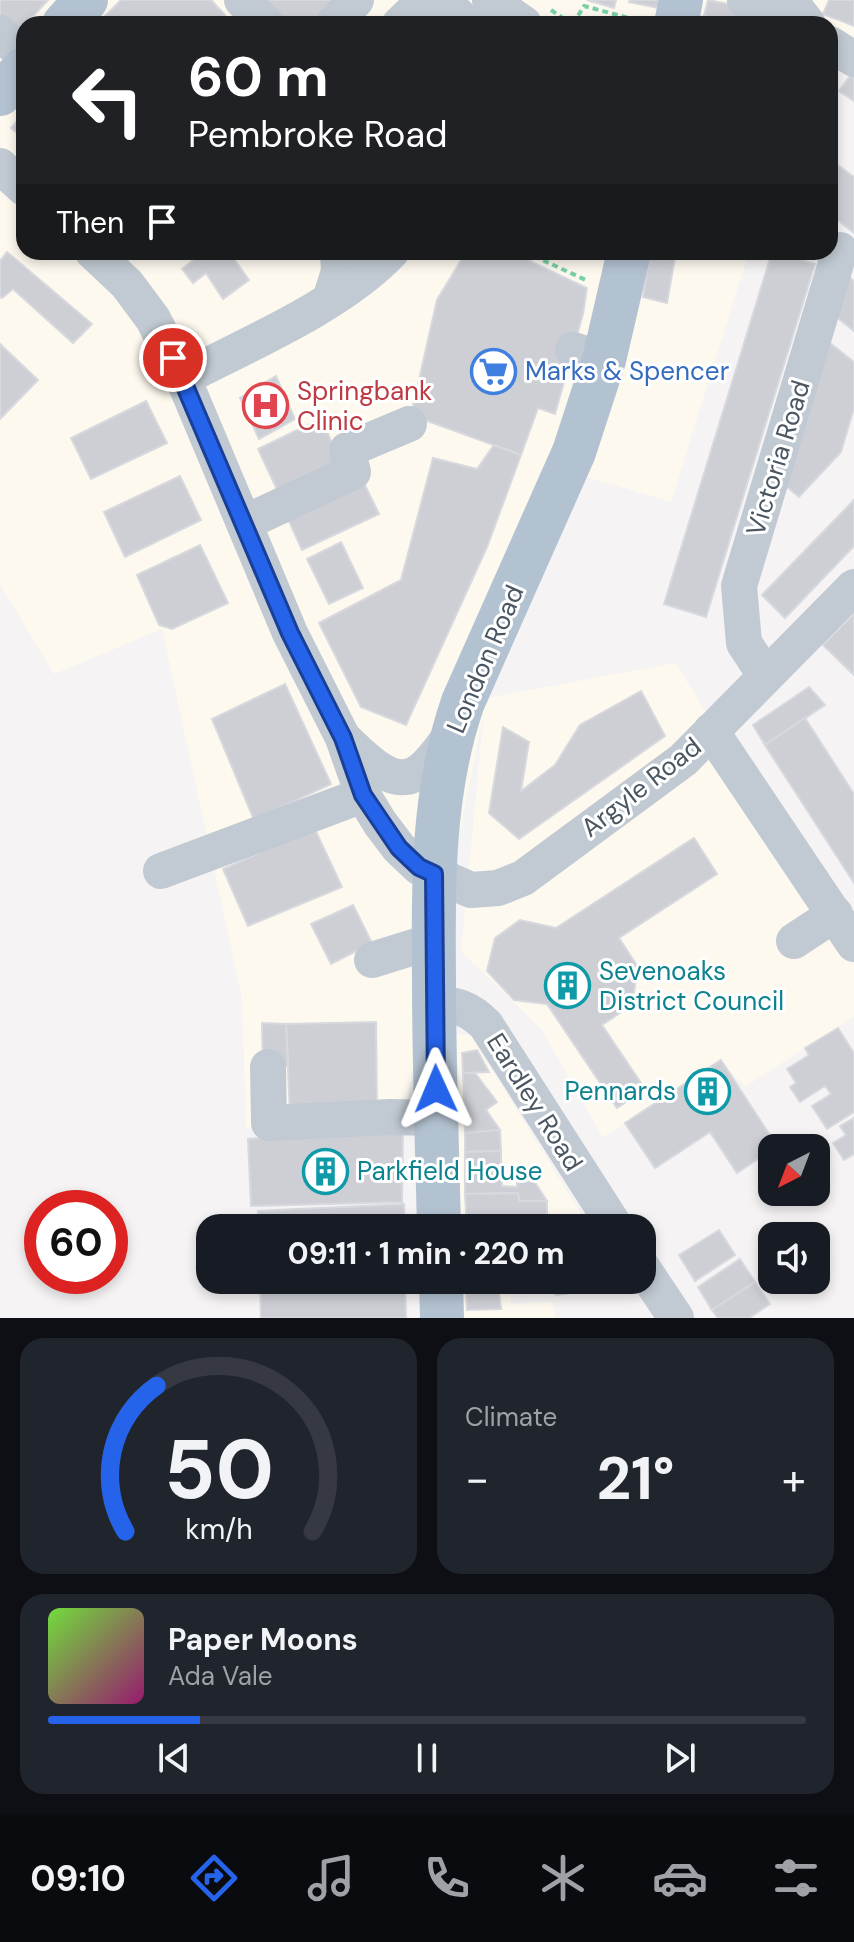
<!DOCTYPE html>
<html lang="en">
<head>
<meta charset="utf-8">
<style>
  :root { --surface:#171b24; --page:#20242c; --text:#f1f3f6; --muted:#9ea1a6; --line:#363941; --accent:#2563eb }
  body { margin:0; font-family:"DM Sans",sans-serif; background:var(--page); color:var(--text); height:100vh; display:flex; flex-direction:column; font-size:30px; white-space:nowrap }
  * { box-sizing:border-box; margin:0 }
  p { font-size:26px; color:var(--muted) }
  .icon { flex:none; width:44px; height:44px; fill:none; stroke:currentColor; stroke-width:2; stroke-linecap:round; stroke-linejoin:round }
  .map { position:relative; height:1318px; overflow:hidden }
  .sheet { display:flex; flex-direction:column; gap:20px; padding:20px; background:#0d0f14; flex:1 }
  .sheet>* { flex:none }
  .banner { position:absolute; left:16px; top:16px; width:822px; height:244px; border-radius:24px; box-shadow:0 4px 12px #0003; background:#202124; color:#fff; overflow:hidden }
  .needle { width:52px; rotate:222deg }
  .fabs { position:absolute; left:758px; top:1134px; display:grid; gap:16px }
  .fabs a { display:grid; place-items:center; width:72px; height:72px; border-radius:16px; background:var(--surface); box-shadow:0 4px 12px #0003; font-size:40px }
  .speed { position:absolute; left:24px; top:1190px; display:flex; gap:16px; font-size:40px; font-weight:700; text-align:center }
  .speed>* { display:grid; place-content:center; width:104px; height:104px; border-radius:50%; background:var(--surface); box-shadow:0 4px 12px #0003; line-height:1 }
  .speed .limit { border:12px solid #d22; background:#fff; color:#111 }
  .pin { position:absolute; display:grid; place-items:center; width:68px; height:68px; color:#fff; margin:-34px; border:4px solid #fff; border-radius:50%; box-shadow:0 2px 8px #0007 }
  .me { position:absolute; width:88px; margin:-44px; rotate:359deg; stroke-linejoin:round; filter:drop-shadow(0 0 6px #0008) }
  .turn { display:flex; align-items:center; gap:28px; height:168px; padding:0 40px; font-size:36px }
  .turn .icon { width:104px; height:104px; stroke-width:2.5 }
  .turn b { display:block; font-size:56px; line-height:68px }
  .then { display:flex; align-items:center; height:76px; padding:0 40px; background:#0003; gap:16px; font-size:30px }
  .big { font-size:60px; font-weight:700; line-height:1.1 }
  .sheet .tile { flex:1; display:flex; flex-direction:column; justify-content:center; gap:12px; min-width:0; padding:0 28px; border-radius:24px; background:var(--page) }
  .sheet .dial { align-items:center; gap:0 }
  .dial svg { height:208px; overflow:visible; fill:none; stroke:var(--line); stroke-width:7; stroke-linecap:round; text-anchor:middle }
  .dial text { fill:var(--text); stroke:none }
  .song { display:flex; align-items:center; gap:24px }
  .cover { width:96px; height:96px; border-radius:12px; background:linear-gradient(135deg,hsl(100 70% 55%),hsl(320 70% 35%)) }
  .played { height:8px; border-radius:4px; background:linear-gradient(90deg,var(--accent) 20%,var(--line) 20%) }
  .keys { display:flex; justify-content:space-around; direction:ltr }
  .heat { display:flex; justify-content:space-between; align-items:center; font-size:44px; direction:ltr }
  .sheet .tiles { flex:1; display:grid; gap:20px; grid-template-columns:1fr 1fr }
  .tile:last-child { grid-column:span 2 }
  .trip { position:absolute; left:196px; top:1214px; width:460px; height:80px; border-radius:24px; background:var(--surface); box-shadow:0 4px 12px #0003; font-weight:700; line-height:80px; text-align:center }
  .menu { display:flex; height:128px; justify-content:space-around; align-items:center; background:#090b0e; color:var(--muted) }
  .menu .icon { width:56px; height:56px }
  .menu .active { color:var(--accent) }
  .menu b { font-size:36px; color:var(--text) }
  .map>svg:first-child { display:block }
  .commercial { fill:#fdf9ef }
  .building { fill:#cdcfd5; stroke:#d7d9de; stroke-width:2 }
  .lines { fill:none; stroke-linecap:round; stroke-linejoin:round }
  .path { stroke:#7ad0a6; stroke-width:4; stroke-dasharray:6 4; stroke-linecap:butt }
  .minor { stroke:#c1cad2; stroke-width:36 }
  .major { stroke:#b3c2d1; stroke-width:44 }
  .route-casing { stroke:#184099; stroke-width:20 }
  .route { stroke:#2563eb; stroke-width:14 }
  .labels { text-anchor:middle; dominant-baseline:central; stroke-width:6; stroke-linejoin:round; paint-order:stroke }
  .shop-label { font-size:26px; fill:#366cbe; stroke:#fff; text-anchor:start }
  .health-label { font-size:26px; fill:#be3a42; stroke:#fff; text-anchor:start }
  .street-label { font-size:26px; fill:#4a5661; stroke:#fff }
  .culture-label { font-size:26px; fill:#0d838f; stroke:#fff; text-anchor:start }
</style>
</head>
<body>
<div class="map">
<svg width="854" height="1318" viewBox="0 0 854 1318">
  <rect width="100%" height="100%" fill="#f5f3f3"/>
  <!-- commercial -->
  <g class="commercial">
    <path d="M 0,0 L 854,0 L 854,41 L 830,27 L 830,24 L 772,7 L 771,24 L 24,24 L 24,252 L 749,252 L 671,502 L 587,477 L 486,698 L 675,663 L 835,914 L 854,955 L 854,1016 L 745,1087 L 720,1060 L 603,1138 L 542,1030 L 461,951 L 484,711 L 402,1125 L 246,1128 L 242,998 L 162,629 L 54,674 L 0,585 Z"/>
    <path d="M 456,1034 L 470,1035 L 590,1228 L 460,1228 Z"/>
    <path d="M 461,1280 L 509,1280 L 511,1304 L 552,1302 L 555,1318 L 462,1318 Z"/>
  </g>
  <!-- building -->
  <g class="building">
    <path d="M 0,0 L 48,0 L 12,39 L 0,28 Z"/>
    <path d="M 121,0 L 211,0 L 225,15 L 217,24 L 97,24 Z"/>
    <path d="M 258,0 L 350,0 L 327,24 L 284,24 Z"/>
    <path d="M 587,0 L 616,0 L 614,8 Z"/>
    <path d="M 630,0 L 664,0 L 663,9 L 629,2 Z"/>
    <path d="M 708,0 L 769,12 L 766,24 L 716,24 L 717,19 L 704,16 Z"/>
    <path d="M 829,0 L 854,0 L 854,26 L 823,14 Z"/>
    <path d="M 693,15 L 717,19 L 716,24 L 692,24 Z"/>
    <path d="M 854,70 L 854,101 L 839,91 Z"/>
    <path d="M 24,113 L 24,139 L 11,128 Z"/>
    <path d="M 830,159 L 854,177 L 854,233 L 830,214 Z"/>
    <path d="M 7,252 L 92,324 L 73,343 L 13,289 L 2,298 L 0,296 L 0,261 Z"/>
    <path d="M 204,252 L 229,252 L 249,280 L 223,299 L 206,273 L 193,283 L 182,269 Z"/>
    <path d="M 466,252 L 511,252 L 587,288 L 583,314 L 555,414 L 538,408 L 521,455 L 411,415 L 437,300 Z"/>
    <path d="M 650,252 L 676,252 L 667,303 L 643,297 Z"/>
    <path d="M 772,252 L 815,264 L 706,617 L 664,604 Z"/>
    <path d="M 848,276 L 854,281 L 854,331 L 835,316 Z"/>
    <path d="M 826,340 L 854,362 L 854,408 L 841,452 L 799,497 L 782,483 Z"/>
    <path d="M 0,344 L 38,380 L 0,419 Z"/>
    <path d="M 276,376 L 295,419 L 259,439 L 240,398 Z"/>
    <path d="M 146,401 L 167,443 L 91,479 L 71,438 Z"/>
    <path d="M 322,418 L 341,467 L 280,496 L 258,449 Z"/>
    <path d="M 494,445 L 521,455 L 487,547 L 406,725 L 361,707 L 319,623 L 401,580 L 433,458 L 477,469 Z"/>
    <path d="M 359,473 L 379,514 L 302,550 L 283,508 Z"/>
    <path d="M 180,476 L 201,520 L 125,557 L 104,512 Z"/>
    <path d="M 854,500 L 854,546 L 785,618 L 762,595 Z"/>
    <path d="M 341,542 L 363,588 L 329,604 L 307,559 Z"/>
    <path d="M 200,545 L 228,603 L 172,629 L 159,625 L 137,575 Z"/>
    <path d="M 854,614 L 854,675 L 823,645 Z"/>
    <path d="M 285,684 L 331,784 L 254,820 L 212,719 Z"/>
    <path d="M 809,687 L 825,705 L 765,745 L 753,725 Z"/>
    <path d="M 641,691 L 665,736 L 519,839 L 489,813 L 503,727 L 529,742 L 521,791 L 555,765 L 580,725 Z"/>
    <path d="M 805,718 L 854,794 L 854,883 L 765,745 Z"/>
    <path d="M 311,821 L 342,887 L 248,926 L 223,869 L 257,854 Z"/>
    <path d="M 694,838 L 717,874 L 619,938 L 638,967 L 632,1005 L 602,1025 L 645,1089 L 617,1108 L 547,1004 L 514,1000 L 487,971 L 495,938 L 520,920 L 556,928 Z"/>
    <path d="M 353,905 L 372,943 L 331,964 L 311,924 Z"/>
    <path d="M 376,1022 L 377,1110 L 290,1114 L 286,1024 Z"/>
    <path d="M 262,1023 L 286,1024 L 288,1066 L 263,1067 Z"/>
    <path d="M 838,1028 L 854,1053 L 854,1112 L 827,1129 L 812,1106 L 831,1094 L 825,1086 L 800,1102 L 790,1087 L 796,1083 L 787,1069 L 809,1055 L 805,1048 Z"/>
    <path d="M 477,1050 L 489,1072 L 463,1073 L 462,1053 Z"/>
    <path d="M 721,1060 L 777,1146 L 737,1173 L 710,1132 L 655,1168 L 625,1123 Z"/>
    <path d="M 463,1073 L 475,1073 L 497,1102 L 486,1110 L 500,1130 L 465,1133 Z"/>
    <path d="M 854,1118 L 854,1154 L 844,1160 L 833,1143 L 846,1135 L 840,1126 Z"/>
    <path d="M 403,1126 L 402,1202 L 251,1206 L 248,1139 Z"/>
    <path d="M 500,1130 L 501,1151 L 465,1152 L 465,1133 Z"/>
    <path d="M 501,1151 L 501,1171 L 465,1172 L 465,1152 Z"/>
    <path d="M 501,1171 L 502,1186 L 517,1187 L 517,1182 L 534,1181 L 547,1201 L 519,1201 L 518,1193 L 465,1194 L 465,1172 Z"/>
    <path d="M 518,1193 L 519,1201 L 547,1201 L 547,1228 L 467,1228 L 465,1194 Z"/>
    <path d="M 404,1204 L 405,1228 L 258,1228 L 258,1211 Z"/>
    <path d="M 719,1230 L 735,1255 L 695,1281 L 679,1255 Z"/>
    <path d="M 740,1259 L 755,1282 L 712,1310 L 698,1287 Z"/>
    <path d="M 260,1280 L 405,1280 L 406,1318 L 261,1318 Z"/>
    <path d="M 467,1280 L 499,1280 L 499,1291 L 466,1292 Z"/>
    <path d="M 529,1280 L 593,1280 L 595,1290 L 556,1295 L 554,1287 L 531,1290 Z"/>
    <path d="M 755,1282 L 770,1304 L 749,1318 L 718,1318 L 712,1310 Z"/>
    <path d="M 499,1291 L 501,1309 L 467,1310 L 466,1292 Z"/>
  </g>
  <g class="lines">
    <!-- path -->
    <g class="path">
      <path d="M 551,10 L 572,24"/>
      <path d="M 573,24 L 584,6 L 644,22"/>
      <path d="M 525,252 L 588,281"/>
      <path d="M 519,256 L 521,252"/>
    </g>
    <!-- minor -->
    <g class="minor">
      <path d="M 242,0 L 266,24"/>
      <path d="M 442,0 L 467,24"/>
      <path d="M 490,0 L 524,24"/>
      <path d="M 745,0 L 797,10 L 808,24"/>
      <path d="M 333,24 L 356,0"/>
      <path d="M 400,24 L 425,0"/>
      <path d="M 0,33 L 24,55"/>
      <path d="M 830,44 L 854,59"/>
      <path d="M 0,166 L 24,188"/>
      <path d="M 93,252 L 127,284 L 153,319 L 183,378 L 290,633 L 343,738 L 363,795 L 380,823 L 399,848 L 419,867 L 471,890 L 498,888 L 523,878 L 683,760 L 854,587"/>
      <path d="M 330,300 L 339,271 L 338,252"/>
      <path d="M 573,350 L 604,360"/>
      <path d="M 183,378 C 248,344 341,305 391,252"/>
      <path d="M 244,523 L 353,472 L 347,450 L 409,424"/>
      <path d="M 765,675 L 744,643 L 739,586 L 840,250"/>
      <path d="M 711,731 L 854,944"/>
      <path d="M 344,739 C 361,754 388,786 413,775 C 429,769 442,746 452,734"/>
      <path d="M 161,871 L 363,795"/>
      <path d="M 794,941 L 835,914"/>
      <path d="M 372,960 L 433,941"/>
      <path d="M 434,1003 C 457,1005 469,1008 486,1025 L 616,1228"/>
      <path d="M 268,1067 L 269,1123 L 390,1117 L 436,1118"/>
      <path d="M 642,1267 L 676,1318"/>
    </g>
    <!-- major -->
    <g class="major">
      <path d="M 64,24 L 86,0"/>
      <path d="M 676,24 L 681,0"/>
      <path d="M 0,94 L 24,69"/>
      <path d="M 439,1228 C 437,1145 434,1062 434,979 C 433,886 432,791 463,702 L 574,452 L 604,360 L 629,252"/>
      <path d="M 441,1280 L 442,1318"/>
    </g>
  </g>
  <g class="lines">
    <defs>
      <path id="route" d="M 173,358 L 290,633 L 343,738 L 363,795 L 399,848 L 419,867 L 434,874 L 436,1089"/>
    </defs>
    <!-- route casing -->
    <use href="#route" class="route-casing"/>
    <!-- route -->
    <use href="#route" class="route"/>
  </g>
  <!-- icons -->
  <defs>
    <symbol id="supermarket-ring" viewBox="-11 -11 22 22"><circle r="9.5" fill="#fff" stroke="#3f7fe0" stroke-width="1.5"/><path d="M-6-5.5h2.5l.6 2H6L4.5 2H-2.5L-4.4-4H-6ZM-1.5 3.2a1.3 1.3 0 1 0 .1 0ZM3 3.2a1.3 1.3 0 1 0 .1 0Z" fill="#3f7fe0"/></symbol>
    <symbol id="hospital-ring" viewBox="-11 -11 22 22"><circle r="9.5" fill="#fff" stroke="#e0444e" stroke-width="1.5"/><path d="M-5-5h3v3.5h4V-5h3V5h-3V1.5h-4V5h-3Z" fill="#e0444e"/></symbol>
    <symbol id="building-ring" viewBox="-11 -11 22 22"><circle r="9.5" fill="#fff" stroke="#0f9aa8" stroke-width="1.5"/><path d="M-4-6H4V6H1V3H-1V6H-4ZM-2.5-4.3h1.7v1.8h-1.7ZM.8-4.3h1.7v1.8H.8ZM-2.5-1h1.7V.8h-1.7ZM.8-1h1.7V.8H.8Z" fill="#0f9aa8"/></symbol>
  </defs>
  <g fill-rule="evenodd">
    <use href="#supermarket-ring" x="468" y="346" width="51" height="51"/>
    <use href="#hospital-ring" x="240" y="380" width="51" height="51"/>
    <use href="#building-ring" x="542" y="960" width="51" height="51"/>
    <use href="#building-ring" x="682" y="1066" width="51" height="51"/>
    <use href="#building-ring" x="300" y="1146" width="51" height="51"/>
  </g>
  <g class="labels">
    <!-- shop labels -->
    <g class="shop-label">
      <text x="525" y="371">Marks &amp; Spencer</text>
    </g>
    <!-- health labels -->
    <g class="health-label">
      <text x="297" y="391">Springbank<tspan x="297" dy="30">Clinic</tspan></text>
    </g>
    <!-- street labels -->
    <g class="street-label">
      <text transform="translate(778 458) rotate(-73)">Victoria Road</text>
      <text transform="translate(485 659) rotate(-67)">London Road</text>
      <text transform="translate(641 787) rotate(-38)">Argyle Road</text>
      <text transform="translate(535 1102) rotate(58)">Eardley Road</text>
    </g>
    <!-- culture labels -->
    <g class="culture-label">
      <text x="599" y="971">Sevenoaks<tspan x="599" dy="30">District Council</tspan></text>
      <text x="676" y="1091" text-anchor="end">Pennards</text>
      <text x="357" y="1171">Parkfield House</text>
    </g>
  </g>
</svg>
<div class="fabs">
<a><svg class="needle" viewBox="-14 -14 28 28"><path d="M0-13l5 13h-10z" fill="#e53935"/><path d="M0 13l5-13h-10z" fill="#9ea1a6"/></svg></a>
<a><svg class="icon" aria-label="sound" viewBox="0 0 24 24"><path d="M4 9h4l5-4v14l-5-4H4zM17 9q2 3 0 6"/></svg></a>
</div>
<div class="speed"><div class="limit">60</div></div>
<div class="pin" style="left:173px;top:358px;background:#d93025"><svg class="icon" aria-label="arrive" viewBox="0 0 24 24"><path d="M6 21V4h12l-3 4 3 4H6"/></svg></div>
<svg class="me" style="left:436px;top:1089px" viewBox="-20 -20 40 40"><path d="M0-17L14 15 0 8-14 15z" fill="#2563eb" stroke="#fff" stroke-width="4"/></svg>
<div class="trip">09:11 · 1 min · 220 m</div>
<div class="banner">
<div class="turn"><svg class="icon" aria-label="left" viewBox="0 0 24 24"><path d="M17 20v-9H6M10 6l-5 5 5 5"/></svg><div><b>60 m</b>Pembroke Road</div></div>
<div class="then">Then<svg class="icon" aria-label="arrive" viewBox="0 0 24 24"><path d="M6 21V4h12l-3 4 3 4H6"/></svg></div>
</div>
</div>
<section class="sheet">
<div class="tiles">
<div class="tile dial"><svg viewBox="0 0 100 80">
<path d="M14 69A42 42 0 1 1 86 69"/>
<path d="M14 69A42 42 0 0 1 26 13" stroke="#2563eb"/>
<text x="50" y="56" font-size="32" font-weight="700">50</text>
<text x="50" y="72" font-size="11">km/h</text>
</svg></div>
<div class="tile"><p>Climate</p>
<div class="heat"><a>−</a><b class="big">21°</b><a>+</a></div>
</div>
<div class="tile">
<div class="song"><i class="cover"></i><div><b>Paper Moons</b><p>Ada Vale</p></div></div>
<div class="played"></div>
<div class="keys"><svg class="icon" aria-label="previous" viewBox="0 0 24 24"><path d="M18 5L8 12l10 7zM5 5v14"/></svg><svg class="icon" aria-label="pause" viewBox="0 0 24 24"><path d="M8 5v14M16 5v14"/></svg><svg class="icon" aria-label="next" viewBox="0 0 24 24"><path d="M6 5l10 7-10 7zM19 5v14"/></svg></div>
</div>
</div>
</section>
<nav class="menu">
<b>09:10</b>
<svg class="icon active" aria-label="directions" viewBox="0 0 24 24"><path d="M12 3l9 9-9 9-9-9zM9 14v-3h6M13 9l2 2-2 2"/></svg>
<svg class="icon" aria-label="music" viewBox="0 0 24 24"><path d="M9 18V5l10-2v13"/><circle cx="6" cy="18" r="3"/><circle cx="16" cy="16" r="3"/></svg>
<svg class="icon" aria-label="phone" viewBox="0 0 24 24"><path d="M5 4h4l2 5-3 2q2 4 5 5l2-3 5 2v4C11 20 4 13 5 4z"/></svg>
<svg class="icon" aria-label="climate" viewBox="0 0 24 24"><path d="M12 3v18M4 7l16 10M4 17L20 7"/></svg>
<svg class="icon" aria-label="car" viewBox="0 0 24 24"><path d="M5 17H2v-5l4-1 3-4h7l3 4 3 1v5h-3M9 17h6M6 11h13"/><circle cx="7" cy="17" r="2"/><circle cx="17" cy="17" r="2"/></svg>
<svg class="icon" aria-label="filters" viewBox="0 0 24 24"><path d="M4 7h16M4 17h16"/><circle cx="9" cy="7" r="2"/><circle cx="15" cy="17" r="2"/></svg>
</nav>
</body>
</html>
